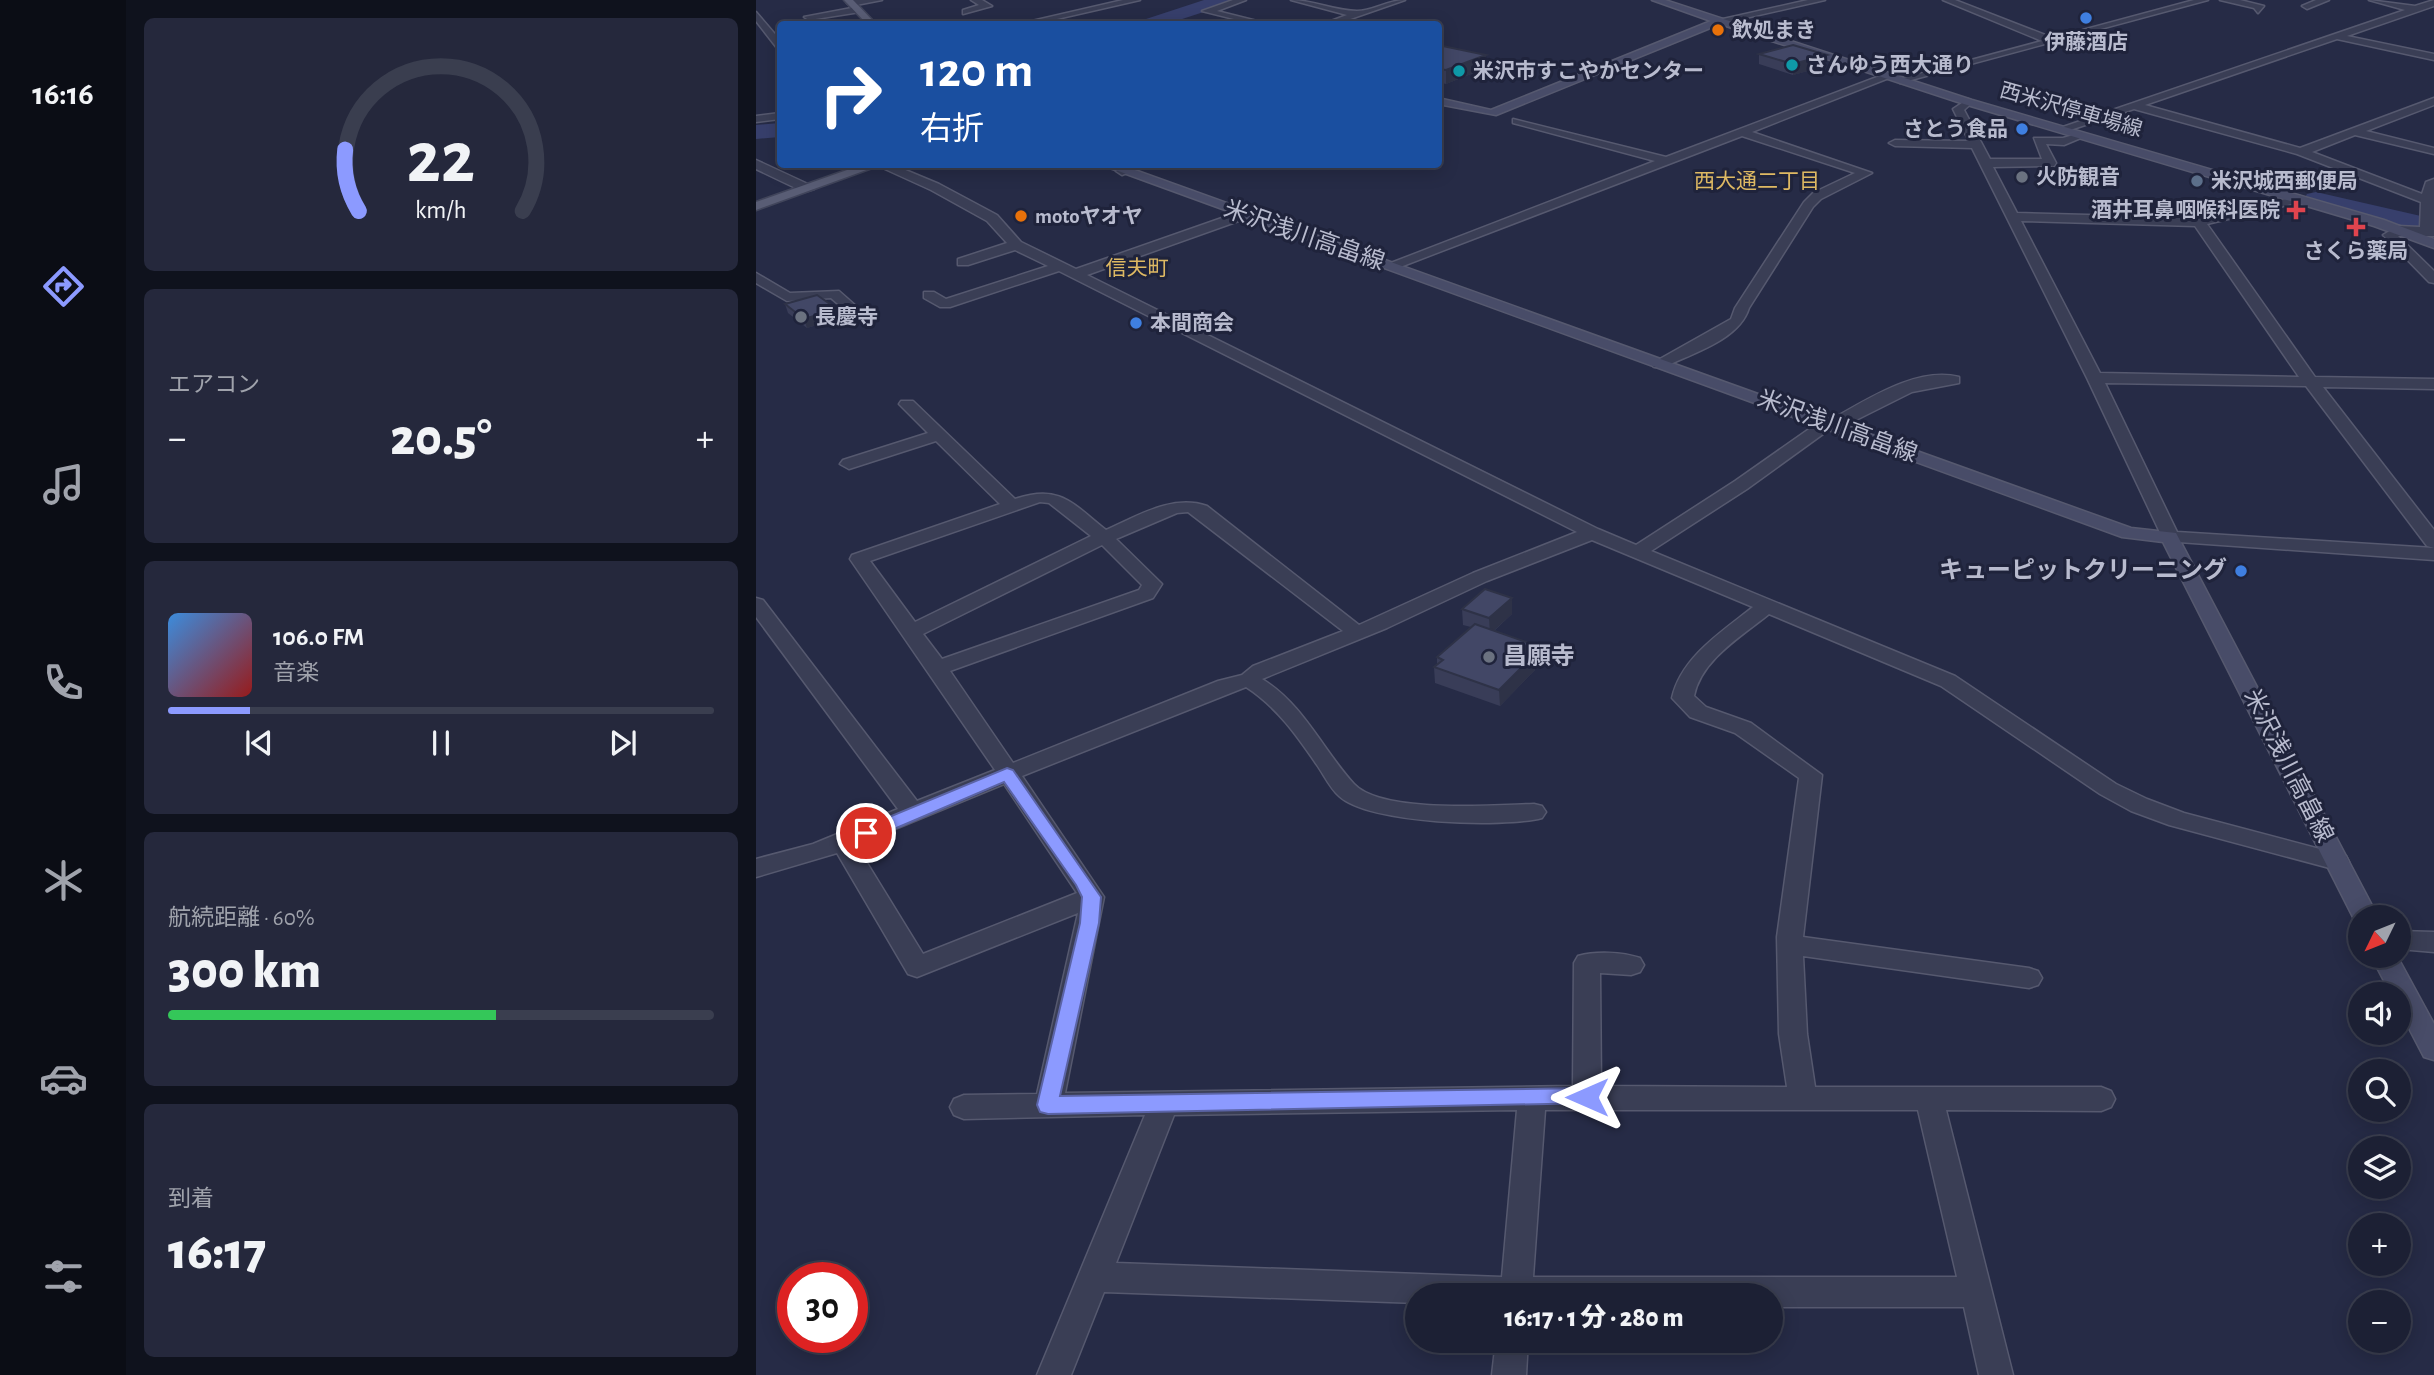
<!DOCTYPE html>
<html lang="ja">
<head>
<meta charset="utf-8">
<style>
  :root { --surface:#1c2034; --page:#25283c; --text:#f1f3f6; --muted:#a0a3ac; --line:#3a3e4f; --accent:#8c9aff }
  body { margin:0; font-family:"Alegreya Sans","Noto Sans JP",sans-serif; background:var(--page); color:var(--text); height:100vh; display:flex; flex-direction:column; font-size:26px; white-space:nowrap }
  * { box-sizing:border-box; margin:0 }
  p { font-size:23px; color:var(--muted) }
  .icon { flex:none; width:38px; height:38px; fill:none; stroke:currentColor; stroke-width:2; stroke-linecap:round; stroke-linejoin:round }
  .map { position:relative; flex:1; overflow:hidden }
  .drawer { display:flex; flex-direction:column; gap:18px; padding:18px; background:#0f121d; width:630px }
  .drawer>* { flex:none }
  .hud { position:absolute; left:21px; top:21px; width:665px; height:147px; border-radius:7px; box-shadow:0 4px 18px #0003,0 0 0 2px var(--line); background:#1a4fa0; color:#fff; overflow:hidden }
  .needle { width:46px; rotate:227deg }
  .buttons { position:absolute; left:1592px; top:905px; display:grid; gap:14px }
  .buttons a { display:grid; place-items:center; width:63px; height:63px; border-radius:50%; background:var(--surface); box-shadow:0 4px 18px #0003,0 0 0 2px var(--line); font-size:35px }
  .speed { position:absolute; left:21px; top:1262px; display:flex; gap:14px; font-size:35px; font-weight:700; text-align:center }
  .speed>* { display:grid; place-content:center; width:91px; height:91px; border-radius:50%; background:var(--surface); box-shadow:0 4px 18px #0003,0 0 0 2px var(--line); line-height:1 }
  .speed .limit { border:10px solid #d22; background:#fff; color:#111 }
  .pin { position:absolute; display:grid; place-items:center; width:60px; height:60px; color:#fff; margin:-30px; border:4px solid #fff; border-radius:50%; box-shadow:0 2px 7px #0007 }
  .me { position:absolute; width:77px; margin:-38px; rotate:270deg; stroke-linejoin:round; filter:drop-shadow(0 0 5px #0008) }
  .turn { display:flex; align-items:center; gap:24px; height:147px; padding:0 28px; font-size:32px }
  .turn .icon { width:91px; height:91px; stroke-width:2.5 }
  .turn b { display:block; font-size:49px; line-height:60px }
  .big { font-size:52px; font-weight:800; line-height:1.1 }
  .drawer .card { flex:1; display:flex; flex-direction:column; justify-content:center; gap:10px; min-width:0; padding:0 24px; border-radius:10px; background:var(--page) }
  .drawer .dial { align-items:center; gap:0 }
  .dial svg { height:182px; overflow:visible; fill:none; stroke:var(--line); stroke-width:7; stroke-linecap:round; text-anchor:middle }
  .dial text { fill:var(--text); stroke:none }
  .song { display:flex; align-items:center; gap:21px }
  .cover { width:84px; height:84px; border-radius:10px; background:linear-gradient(135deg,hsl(210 70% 55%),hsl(0 70% 35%)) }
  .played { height:7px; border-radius:4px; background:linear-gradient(90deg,var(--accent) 15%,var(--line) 15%) }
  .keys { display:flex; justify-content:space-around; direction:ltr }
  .heat { display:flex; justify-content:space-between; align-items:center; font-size:38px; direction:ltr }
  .charge { height:10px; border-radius:5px; background:linear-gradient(90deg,#34c759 60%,var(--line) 0) }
  .trip { position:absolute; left:649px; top:1283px; width:378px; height:70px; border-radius:35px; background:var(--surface); box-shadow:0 4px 18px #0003,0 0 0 2px var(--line); font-weight:800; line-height:70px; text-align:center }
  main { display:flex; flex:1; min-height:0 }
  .tab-bar { display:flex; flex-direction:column; width:126px; justify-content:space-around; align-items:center; background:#0b0d15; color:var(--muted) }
  .tab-bar .icon { width:49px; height:49px }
  .tab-bar .current { color:var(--accent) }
  .tab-bar b { font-size:32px; color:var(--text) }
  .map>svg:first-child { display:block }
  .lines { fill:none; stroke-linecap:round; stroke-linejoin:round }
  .river { fill:#373f6c; fill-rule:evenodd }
  .street-casing { stroke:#56596f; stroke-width:3 }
  .secondary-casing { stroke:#56596f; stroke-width:3 }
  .primary-casing { stroke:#41455b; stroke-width:3 }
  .street { fill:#3a3e55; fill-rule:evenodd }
  .secondary { fill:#484c68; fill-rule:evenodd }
  .primary { fill:#595d75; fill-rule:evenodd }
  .wall { fill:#393d58 }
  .shaded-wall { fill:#2e3247 }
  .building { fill:#424766; stroke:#2e3247; stroke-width:2 }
  .route { fill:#8c9aff; stroke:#5b64a6; stroke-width:2 }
  .shop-dot { fill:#3f7fe0; stroke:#1f233b; stroke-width:2.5 }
  .food-dot { fill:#e8710a; stroke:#1f233b; stroke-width:2.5 }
  .culture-dot { fill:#0f9aa8; stroke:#1f233b; stroke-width:2.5 }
  .worship-dot { fill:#6b7280; stroke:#1f233b; stroke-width:2.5 }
  .service-dot { fill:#5c6f8a; stroke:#1f233b; stroke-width:2.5 }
  .health-dot { fill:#e0444e; stroke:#1f233b; stroke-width:2.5 }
  .labels { text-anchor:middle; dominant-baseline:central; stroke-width:6; stroke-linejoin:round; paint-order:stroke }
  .far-poi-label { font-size:21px; font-weight:bold; fill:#b8bbce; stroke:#1f233b; text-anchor:start }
  .far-street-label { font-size:21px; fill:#b8bbce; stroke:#1f233b }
  .far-neighbourhood-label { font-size:21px; fill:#deb963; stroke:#1f233b }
  .street-label { font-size:24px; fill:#b8bbce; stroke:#1f233b }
  .poi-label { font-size:24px; font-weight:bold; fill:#b8bbce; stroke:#1f233b; text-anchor:end }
</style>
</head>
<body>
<main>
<nav class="tab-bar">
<b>16:16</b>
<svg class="icon current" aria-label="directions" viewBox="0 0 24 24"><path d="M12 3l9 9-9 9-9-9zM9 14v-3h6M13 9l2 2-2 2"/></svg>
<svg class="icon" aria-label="music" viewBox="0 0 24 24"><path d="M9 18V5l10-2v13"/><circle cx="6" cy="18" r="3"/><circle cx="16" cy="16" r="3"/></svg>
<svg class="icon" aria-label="phone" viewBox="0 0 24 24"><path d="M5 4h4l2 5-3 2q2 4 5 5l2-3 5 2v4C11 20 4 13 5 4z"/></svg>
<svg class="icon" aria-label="climate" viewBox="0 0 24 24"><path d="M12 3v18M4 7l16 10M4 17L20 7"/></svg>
<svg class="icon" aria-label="car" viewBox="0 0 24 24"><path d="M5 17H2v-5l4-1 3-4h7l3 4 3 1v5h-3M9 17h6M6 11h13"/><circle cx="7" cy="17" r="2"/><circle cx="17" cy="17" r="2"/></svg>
<svg class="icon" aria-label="filters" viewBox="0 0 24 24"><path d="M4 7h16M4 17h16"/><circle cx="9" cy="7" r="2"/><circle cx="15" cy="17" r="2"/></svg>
</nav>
<section class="drawer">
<div class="card dial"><svg viewBox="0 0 100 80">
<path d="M14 69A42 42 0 1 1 86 69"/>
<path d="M14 69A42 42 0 0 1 8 42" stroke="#8c9aff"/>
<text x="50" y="56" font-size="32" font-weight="700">22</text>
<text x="50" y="72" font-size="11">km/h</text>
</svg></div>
<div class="card"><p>エアコン</p>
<div class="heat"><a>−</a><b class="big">20.5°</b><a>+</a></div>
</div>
<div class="card">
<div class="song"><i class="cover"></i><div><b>106.0 FM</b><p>音楽</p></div></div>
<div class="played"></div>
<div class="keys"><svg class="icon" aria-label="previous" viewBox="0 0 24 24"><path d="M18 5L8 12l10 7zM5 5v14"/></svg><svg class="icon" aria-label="pause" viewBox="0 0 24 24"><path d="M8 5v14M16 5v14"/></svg><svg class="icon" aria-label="next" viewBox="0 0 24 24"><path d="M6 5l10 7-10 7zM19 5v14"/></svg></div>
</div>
<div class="card"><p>航続距離 · 60%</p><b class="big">300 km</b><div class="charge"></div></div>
<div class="card"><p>到着</p><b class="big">16:17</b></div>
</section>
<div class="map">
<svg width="1678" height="1375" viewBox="0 0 1678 1375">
  <rect width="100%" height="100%" fill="#262b46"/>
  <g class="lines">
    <!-- river -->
    <g class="river">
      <path d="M 448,0 L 475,0 L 472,4 L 411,24 L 385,24 L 387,20 Z"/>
      <path d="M 24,123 L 24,137 L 0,139 L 0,125 Z"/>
      <path d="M 1560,192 L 1678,219 L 1678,235 L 1551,204 L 1548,199 L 1551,194 Z"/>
    </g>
    <defs>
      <g id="street">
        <path d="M 98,0 L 126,0 L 95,6 L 91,3 Z"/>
        <path d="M 215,0 L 226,0 L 236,6 L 207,14 L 207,10 L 223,5 Z"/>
        <path d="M 367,0 L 384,0 L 279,24 L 263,24 Z"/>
        <path d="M 477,0 L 490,0 L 461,11 L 513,24 L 498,24 L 446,11 Z"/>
        <path d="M 535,0 C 557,0 579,11 601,11 C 617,11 632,0 649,0 L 580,24 L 567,24 L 591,15 Z"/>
        <path d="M 1052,0 L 1069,0 L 963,24 L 958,21 Z"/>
        <path d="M 1187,0 L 1199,0 L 1297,38 L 1438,0 L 1452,0 L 1144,83 L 1144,79 L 1286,41 Z"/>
        <path d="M 1464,0 L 1484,0 L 1508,6 L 1502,13 L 1498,8 Z"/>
        <path d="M 1560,0 L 1573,0 L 1551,9 L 1546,6 Z"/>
        <path d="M 1613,0 L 1659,6 L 1678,0 L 1678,6 L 1591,36 L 1678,54 L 1678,60 L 1581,39 L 1389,105 L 1544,148 L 1678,98 L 1678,105 L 1610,131 L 1678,148 L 1678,154 L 1599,135 L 1556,152 L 1666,194 L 1670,182 L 1678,179 L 1678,236 L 1642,236 L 1678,271 L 1678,283 L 1673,282 L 1627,235 L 1642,226 L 1664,227 L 1665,202 L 1541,154 L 1378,109 L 1311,131 L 1301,129 L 1649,10 Z"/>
        <path d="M 101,7 L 104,12 L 53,20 L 48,17 Z"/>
        <path d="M 0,12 L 24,40 L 24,49 L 21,48 L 0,21 Z"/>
        <path d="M 1129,74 L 1138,76 L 996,132 L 1116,173 L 1065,199 L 1057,207 L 993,308 C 983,340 937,353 908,367 L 898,367 L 895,364 L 975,319 L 979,308 L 1048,202 L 1057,193 L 1099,173 L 986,136 L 639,269 L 627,266 L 899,161 L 757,123 L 757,119 L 910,157 Z"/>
        <path d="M 1212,99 L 1217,102 L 1208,110 L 1234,159 L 1286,159 L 1278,138 L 1307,138 L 1321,134 L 1327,137 L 1308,145 L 1290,144 L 1300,163 L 1298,166 L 1237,167 L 1261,213 L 1443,218 L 1544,196 L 1544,202 L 1451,224 L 1559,377 L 1678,379 L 1678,389 L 1567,387 L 1678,530 L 1678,548 L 1671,546 L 1550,386 L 1349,383 L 1421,532 L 1678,548 L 1678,560 L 1408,541 L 1331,378 L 1216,148 L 1139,146 L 1133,143 L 1139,140 L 1213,141 L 1197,109 ZM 1265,221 L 1439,226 L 1543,377 L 1344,373 Z"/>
        <path d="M 24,113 L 24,119 L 0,122 L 0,116 Z"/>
        <path d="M 0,160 L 56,186 L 58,189 L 48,192 L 0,169 Z"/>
        <path d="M 118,164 L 135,164 L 183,184 L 241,215 L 265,242 L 320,269 L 483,212 L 491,212 L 491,218 L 331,275 L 842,529 L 880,545 L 979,481 L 1066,420 L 1076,419 C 1111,400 1161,366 1203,377 L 1203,383 L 1156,392 L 1084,428 L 1074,429 L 991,489 L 895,551 L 1199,676 L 1360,784 L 1391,799 L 1428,813 L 1590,856 L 1593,862 L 1590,868 L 1581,870 L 1413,825 L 1375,811 L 1344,794 L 1185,686 L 1013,614 C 986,636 945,660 938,696 L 950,707 L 995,723 L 1066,775 L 1047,937 L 1273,968 L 1282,971 L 1286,978 L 1282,985 L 1273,988 L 1047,956 L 1051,1034 L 1059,1087 L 1345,1087 L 1355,1091 L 1359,1099 L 1355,1107 L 1345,1111 L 1190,1110 L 1257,1375 L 1223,1375 L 1208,1307 L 1015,1307 L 1015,1295 L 662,1295 L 662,1303 L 348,1292 L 315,1375 L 281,1375 L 389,1115 L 208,1119 L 198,1115 L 194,1107 L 198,1099 L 208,1095 L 281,1094 L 322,913 L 161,977 L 152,974 L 81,853 L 0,877 L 0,859 L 57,844 L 142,809 L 0,617 L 0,598 L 7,600 L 161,801 L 239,770 L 94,559 L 96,555 L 244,504 L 180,441 L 93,469 L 84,464 L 87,460 L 172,433 L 143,404 L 145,401 L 157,401 L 259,499 C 304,484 316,503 350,530 C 382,516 416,494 451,506 L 603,625 L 717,573 L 821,532 L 303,271 L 194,307 L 184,307 L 168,298 L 168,292 L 178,292 L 190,299 L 292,266 L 259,250 L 212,265 L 202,265 L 202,259 L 251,243 L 231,221 L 175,190 ZM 284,502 L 293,503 L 335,536 L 159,622 L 114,561 ZM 432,512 L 587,631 L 497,666 L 486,675 L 462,681 L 257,763 L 194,671 L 397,598 L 406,584 L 360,539 L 421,513 ZM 836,540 L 997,607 C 967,631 925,657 916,698 L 934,717 L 979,733 L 1043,778 L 1021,937 L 1023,1034 L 1031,1087 L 845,1086 L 844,973 L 875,975 L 884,972 L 888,965 L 884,958 C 866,952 840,951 822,956 L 818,963 L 817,1086 L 309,1093 L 348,897 L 266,776 L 490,687 C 521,707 541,736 561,765 C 568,775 574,788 583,796 C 612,824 748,828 786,818 L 790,812 L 786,806 L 778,804 C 738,805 626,814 598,784 C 566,749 548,705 506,679 L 631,628 L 731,581 ZM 346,545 L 386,585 L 383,590 L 186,659 L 167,634 ZM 248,784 L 321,893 L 167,954 L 100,845 ZM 761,1110 L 746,1277 L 360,1263 L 418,1115 ZM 789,1110 L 1162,1110 L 1201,1277 L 777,1277 Z"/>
        <path d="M 373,164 L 392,164 L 366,175 L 360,171 Z"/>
        <path d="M 0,273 L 34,293 L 83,291 L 100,306 L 88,309 L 75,298 L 31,301 L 0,283 Z"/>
        <path d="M 1643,931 L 1678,932 L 1678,952 L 1643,949 Z"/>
        <path d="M 740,1340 L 772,1340 L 770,1375 L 736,1375 Z"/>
      </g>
      <g id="secondary">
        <path d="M 896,0 L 909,0 L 1216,100 L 1628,220 L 1678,239 L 1678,248 L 1618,226 L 1208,104 L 964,24 L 740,115 L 682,104 L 682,98 L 735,110 L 955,21 Z"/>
        <path d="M 343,164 L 362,164 L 1375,528 L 1420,533 L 1622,917 L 1605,917 L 1605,925 L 1600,923 L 1407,542 L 1366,537 Z"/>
        <path d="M 1615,956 L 1641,956 L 1678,1024 L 1678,1060 L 1668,1057 L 1643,1009 L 1643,994 L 1635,994 Z"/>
      </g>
      <g id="primary">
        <path d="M 88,0 L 97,0 L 120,24 L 111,24 Z"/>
        <path d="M 108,164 L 127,164 L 0,210 L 0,202 Z"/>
      </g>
    </defs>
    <!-- street casing -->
    <use href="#street" class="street-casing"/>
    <!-- secondary casing -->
    <use href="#secondary" class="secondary-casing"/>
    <!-- primary casing -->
    <use href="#primary" class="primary-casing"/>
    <!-- street -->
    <use href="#street" class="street"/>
    <!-- secondary -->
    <use href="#secondary" class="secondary"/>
    <!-- primary -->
    <use href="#primary" class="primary"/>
  </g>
  <!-- wall -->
  <g class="wall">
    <path d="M 682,45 L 730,68 L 690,84 L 682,82 Z"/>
    <path d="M 1003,54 L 1070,66 L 1037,75 L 1003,64 Z"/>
    <path d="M 29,304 L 81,309 L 84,318 L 51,328 L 32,313 Z"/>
    <path d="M 756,598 L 756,614 L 738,631 L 773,652 L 779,654 L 779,670 L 744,706 L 679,683 L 678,667 L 681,664 L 681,657 L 715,627 L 707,625 L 706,609 Z"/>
  </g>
  <!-- shaded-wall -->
  <g class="shaded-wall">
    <path d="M 730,55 L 730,68 L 690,84 L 690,70 Z"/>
    <path d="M 1071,55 L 1070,66 L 1037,75 L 1037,64 Z"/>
    <path d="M 81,309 L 84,318 L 51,328 L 48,319 Z"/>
    <path d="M 756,598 L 756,614 L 734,634 L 733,618 Z"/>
    <path d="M 773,643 L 773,659 L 766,650 Z"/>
    <path d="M 779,654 L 779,670 L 744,706 L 743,690 Z"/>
  </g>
  <!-- building -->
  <g class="building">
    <path d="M 682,45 L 730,55 L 690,70 L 682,69 Z"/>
    <path d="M 1037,45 L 1071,55 L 1037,64 L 1003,54 Z"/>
    <path d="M 61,295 L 81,309 L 48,319 L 29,304 Z"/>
    <path d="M 729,589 L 756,598 L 733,618 L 706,609 Z"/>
    <path d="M 719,624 L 773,643 L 766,650 L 779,654 L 743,690 L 678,667 L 687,660 L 681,657 Z"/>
  </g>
  <!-- route -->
  <path class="route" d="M 251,768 L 257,770 L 345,897 L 343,923 L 304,1096 L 831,1088 L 838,1091 L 841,1097 L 838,1103 L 292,1114 L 284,1112 L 281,1105 L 324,923 L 326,897 L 320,885 L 248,782 L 117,838 L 110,839 L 101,833 L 104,829 Z"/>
  <!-- markers -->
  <g class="shop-dot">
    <circle cx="1330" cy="18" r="7"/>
    <circle cx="1266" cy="129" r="7"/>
    <circle cx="380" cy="323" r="7"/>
    <circle cx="1485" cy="571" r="7"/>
  </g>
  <g class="food-dot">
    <circle cx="962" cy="30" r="7"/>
    <circle cx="265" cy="216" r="7"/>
  </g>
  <g class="culture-dot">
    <circle cx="1036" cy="65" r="7"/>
    <circle cx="703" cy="71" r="7"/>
  </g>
  <g class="worship-dot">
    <circle cx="1266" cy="177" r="7"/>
    <circle cx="45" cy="317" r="7"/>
    <circle cx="733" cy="657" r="7"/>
  </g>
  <circle class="service-dot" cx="1441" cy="181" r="7"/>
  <g class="health-dot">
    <path d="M1536.5 199.5h7v7h7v7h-7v7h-7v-7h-7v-7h7z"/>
    <path d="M1596.5 216.5h7v7h7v7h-7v7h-7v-7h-7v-7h7z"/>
  </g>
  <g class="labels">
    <!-- far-poi labels -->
    <g class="far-poi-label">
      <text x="976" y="30">飲処まき</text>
      <text x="1330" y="42" text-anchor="middle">伊藤酒店</text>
      <text x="1050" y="65">さんゆう西大通り</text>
      <text x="717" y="71">米沢市すこやかセンター</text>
      <text x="1252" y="129" text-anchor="end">さとう食品</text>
      <text x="1280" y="177">火防観音</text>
      <text x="1455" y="181">米沢城西郵便局</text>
      <text x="1524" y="210" text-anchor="end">酒井耳鼻咽喉科医院</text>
      <text x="279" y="216">motoヤオヤ</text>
      <text x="1600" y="251" text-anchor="middle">さくら薬局</text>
      <text x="59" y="317">長慶寺</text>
      <text x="394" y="323">本間商会</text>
    </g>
    <!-- far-street labels -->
    <g class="far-street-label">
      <text transform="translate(1315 110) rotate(16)">西米沢停車場線</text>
    </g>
    <!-- far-neighbourhood labels -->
    <g class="far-neighbourhood-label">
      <text x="1001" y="181">西大通二丁目</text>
      <text x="381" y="268">信夫町</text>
    </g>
    <!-- street labels -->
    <g class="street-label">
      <text transform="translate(548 236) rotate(19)">米沢浅川高畠線</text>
      <text transform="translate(1081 427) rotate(20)">米沢浅川高畠線</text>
      <text transform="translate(1532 766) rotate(63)">米沢浅川高畠線</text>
    </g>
    <!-- poi labels -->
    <g class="poi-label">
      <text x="1471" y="571">キューピットクリーニング</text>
      <text x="747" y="657" text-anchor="start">昌願寺</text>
    </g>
  </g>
</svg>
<div class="buttons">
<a><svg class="needle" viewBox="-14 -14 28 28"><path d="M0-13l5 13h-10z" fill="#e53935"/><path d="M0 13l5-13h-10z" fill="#a0a3ac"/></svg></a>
<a><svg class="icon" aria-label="sound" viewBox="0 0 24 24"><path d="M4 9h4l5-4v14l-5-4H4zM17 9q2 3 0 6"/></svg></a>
<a><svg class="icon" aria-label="search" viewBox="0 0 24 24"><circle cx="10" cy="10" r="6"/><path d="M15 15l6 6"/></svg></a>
<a><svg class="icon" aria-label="layers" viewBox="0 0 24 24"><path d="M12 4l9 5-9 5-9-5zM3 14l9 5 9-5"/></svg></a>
<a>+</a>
<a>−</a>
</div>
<div class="speed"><div class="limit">30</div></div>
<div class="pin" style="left:110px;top:833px;background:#d93025"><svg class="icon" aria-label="arrive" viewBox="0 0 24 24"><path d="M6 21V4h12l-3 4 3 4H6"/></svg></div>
<svg class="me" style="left:831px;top:1097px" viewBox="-20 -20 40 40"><path d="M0-17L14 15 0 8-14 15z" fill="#8c9aff" stroke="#fff" stroke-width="4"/></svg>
<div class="trip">16:17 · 1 分 · 280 m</div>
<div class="hud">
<div class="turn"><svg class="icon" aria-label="right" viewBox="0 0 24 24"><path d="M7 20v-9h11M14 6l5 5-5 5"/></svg><div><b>120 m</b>右折</div></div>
</div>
</div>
</main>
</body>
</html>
